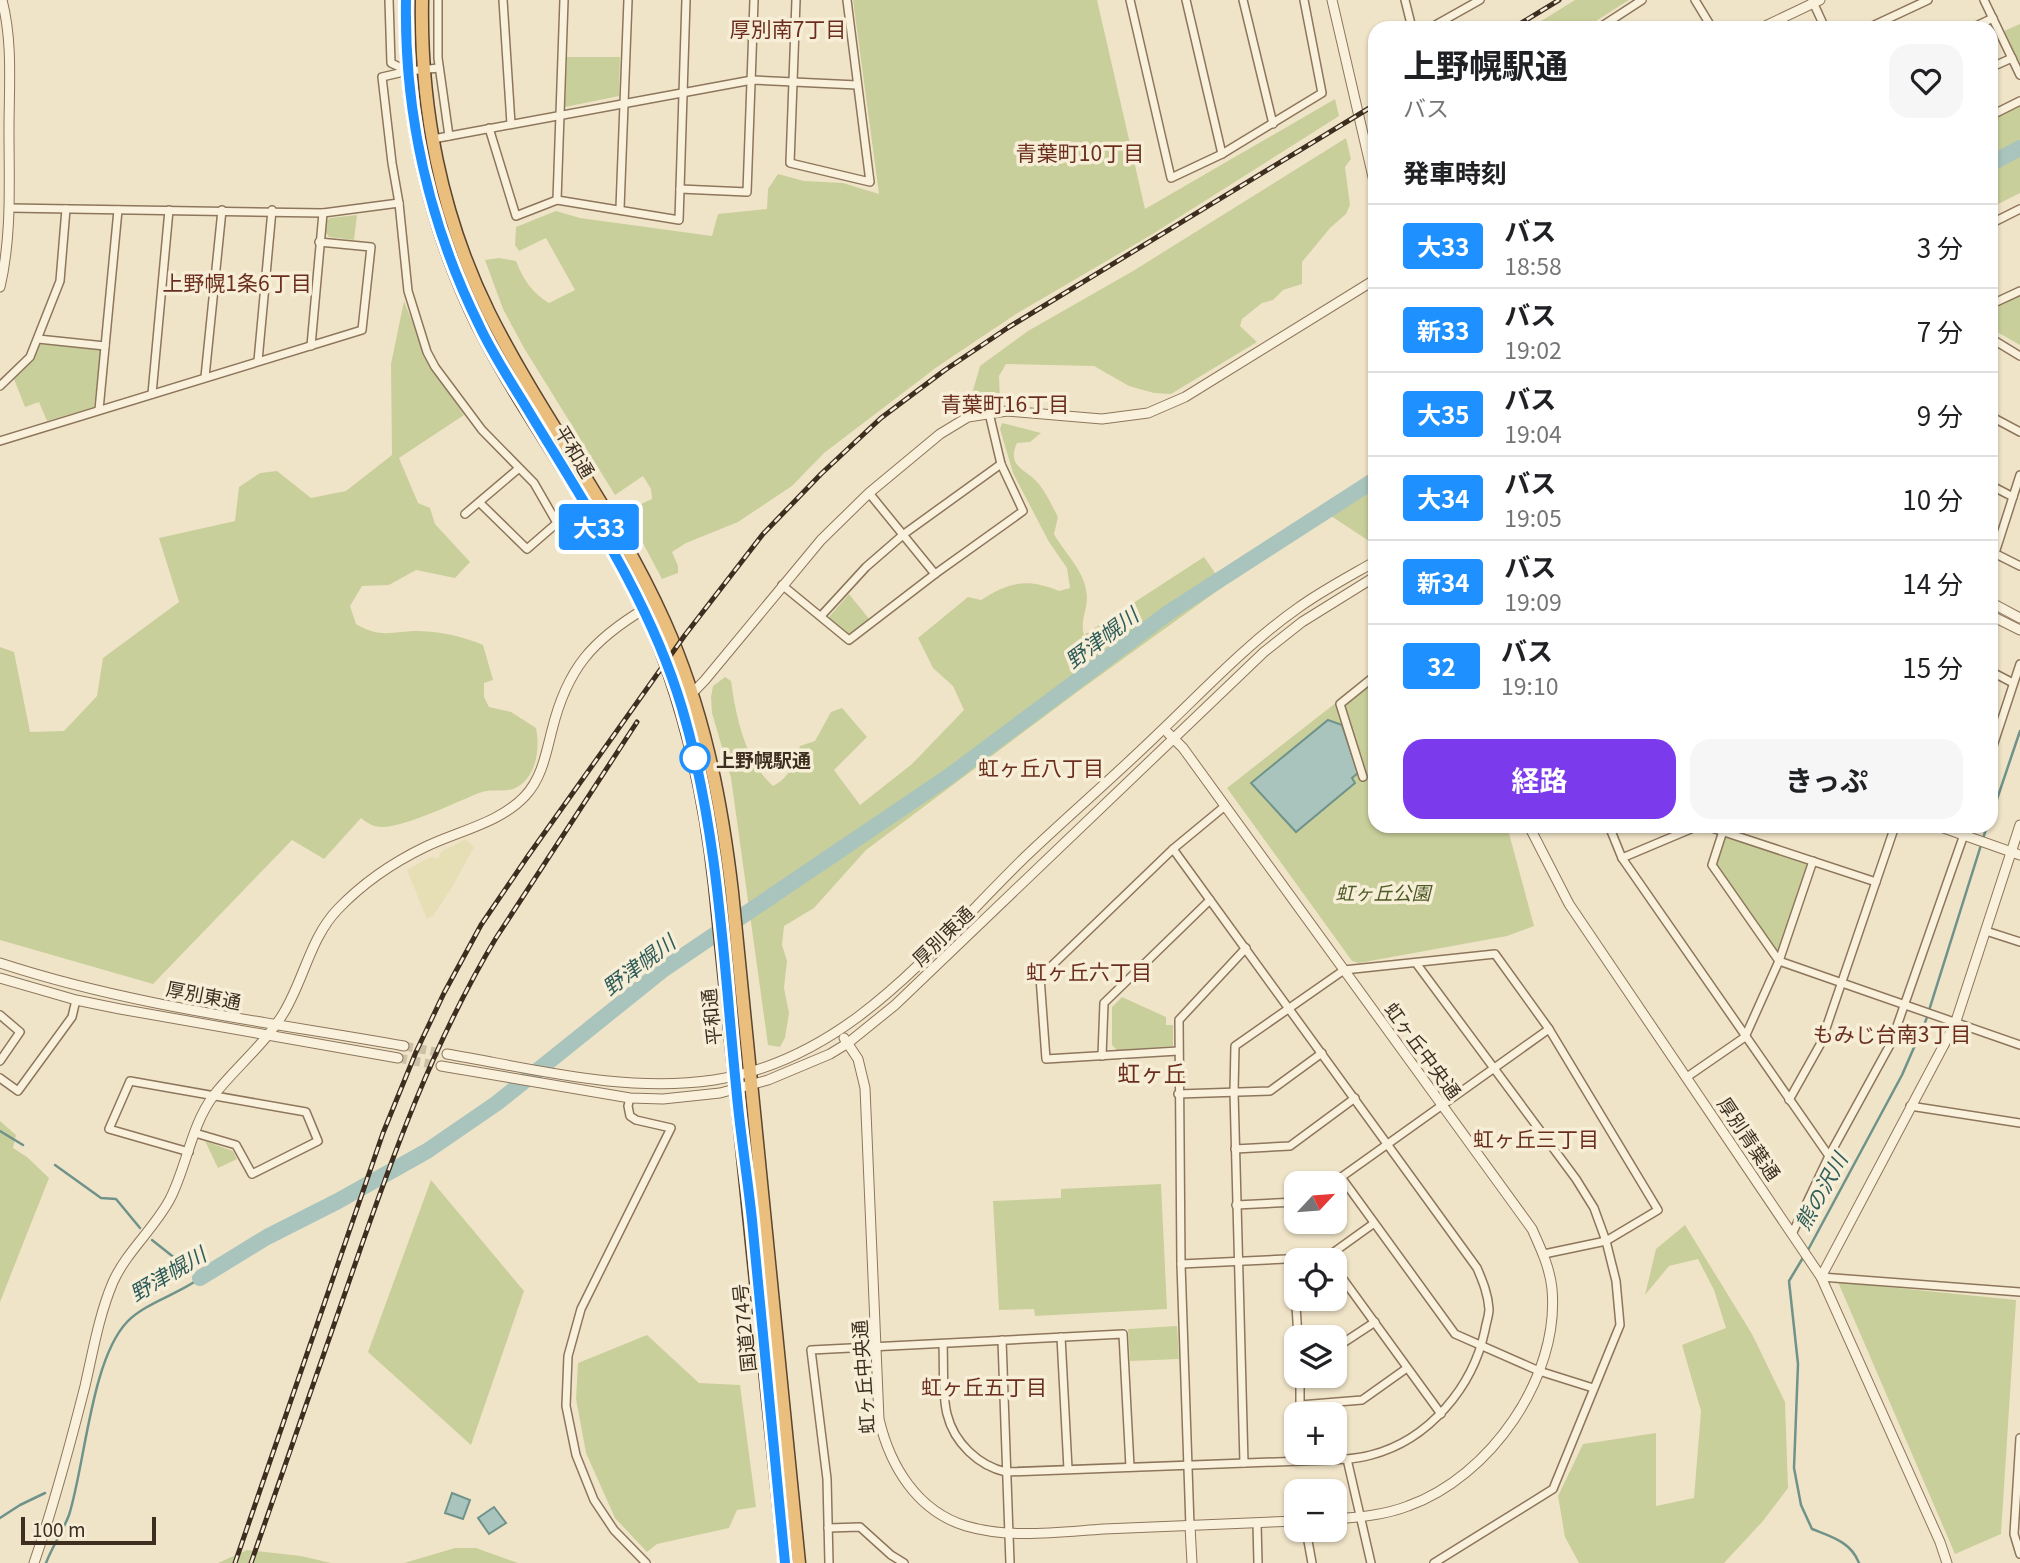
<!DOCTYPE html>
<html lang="ja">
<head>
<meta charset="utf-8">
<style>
  :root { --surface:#fff; --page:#f6f6f6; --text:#202124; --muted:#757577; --line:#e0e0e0; --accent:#7c3aed }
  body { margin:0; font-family:Georgia,"Noto Sans JP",serif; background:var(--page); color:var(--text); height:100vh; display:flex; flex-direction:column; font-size:26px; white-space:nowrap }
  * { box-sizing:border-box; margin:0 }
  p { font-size:23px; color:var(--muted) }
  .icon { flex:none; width:38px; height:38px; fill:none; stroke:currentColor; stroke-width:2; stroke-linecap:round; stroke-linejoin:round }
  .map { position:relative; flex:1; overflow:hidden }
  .sheet { position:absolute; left:1368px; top:21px; width:630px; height:812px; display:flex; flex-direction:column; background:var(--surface); border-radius:21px; box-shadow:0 2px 5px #0004 }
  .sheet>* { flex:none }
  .badge { padding:0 14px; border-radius:5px; font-size:24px; line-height:46px }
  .needle { width:46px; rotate:64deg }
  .controls { position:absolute; left:1284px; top:1171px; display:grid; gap:14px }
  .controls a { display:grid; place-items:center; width:63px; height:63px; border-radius:14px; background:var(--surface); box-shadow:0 2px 5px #0004; font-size:35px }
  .scale { position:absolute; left:21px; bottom:18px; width:135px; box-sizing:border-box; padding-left:7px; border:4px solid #3d2e20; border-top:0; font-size:19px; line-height:24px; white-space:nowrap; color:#3d2e20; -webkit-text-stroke:5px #f7eed8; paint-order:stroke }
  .map>.badge { position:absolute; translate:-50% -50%; box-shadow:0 0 0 4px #fff }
  h2 { padding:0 35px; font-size:26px; line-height:63px }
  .round { display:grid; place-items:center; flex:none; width:74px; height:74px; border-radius:21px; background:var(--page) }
  .summary { display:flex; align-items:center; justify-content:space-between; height:119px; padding:0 35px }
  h1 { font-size:33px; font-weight:700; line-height:52px }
  .cta { display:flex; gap:14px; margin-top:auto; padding:14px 35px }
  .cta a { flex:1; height:80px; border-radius:21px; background:var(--accent); color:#fff; font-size:28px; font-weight:700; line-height:80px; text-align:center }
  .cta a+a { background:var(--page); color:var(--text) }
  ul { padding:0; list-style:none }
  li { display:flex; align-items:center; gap:21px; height:84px; padding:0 35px; border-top:2px solid var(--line) }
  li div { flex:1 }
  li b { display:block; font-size:26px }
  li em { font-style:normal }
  li .badge { min-width:77px; font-weight:700; text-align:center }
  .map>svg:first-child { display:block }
  .farmland { fill:#e6deb5 }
  .green { fill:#c9cf9b }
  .water { fill:#a9c4bc; stroke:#6f938a; stroke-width:2 }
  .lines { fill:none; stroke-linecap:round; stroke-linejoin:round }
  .stream { stroke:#6f938a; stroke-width:2.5 }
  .river { stroke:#a9c4bc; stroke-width:16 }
  .tertiary-tunnel { stroke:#ccc0a6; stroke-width:9; stroke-dasharray:9 4.5; stroke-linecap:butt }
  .minor-casing { stroke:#8d765c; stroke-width:10 }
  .tertiary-casing { stroke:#8d765c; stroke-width:11 }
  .trunk-casing { stroke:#5b4430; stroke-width:15 }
  .minor { stroke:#faf1dc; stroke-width:7 }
  .tertiary { stroke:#faf1dc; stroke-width:9 }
  .trunk { stroke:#eabe7c; stroke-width:12 }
  .rail-casing { stroke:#3d2e20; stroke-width:5 }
  .rail { stroke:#f7eed8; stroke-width:2.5; stroke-dasharray:8; stroke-linecap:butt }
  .line-casing { stroke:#fff; stroke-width:16 }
  .line { stroke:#1e90ff; stroke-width:10 }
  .stop-dot { fill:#fff; stroke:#1e90ff; stroke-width:3.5 }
  .labels { text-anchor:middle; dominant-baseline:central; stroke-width:7; stroke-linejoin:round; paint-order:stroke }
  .street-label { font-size:19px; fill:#3d2e20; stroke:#f7eed8 }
  .stop-label { font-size:19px; font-weight:bold; fill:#3d2e20; stroke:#f7eed8; text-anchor:start }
  .park-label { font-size:19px; font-style:italic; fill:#4d5a26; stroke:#f7eed8 }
  .neighbourhood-label { font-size:21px; fill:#6b2e1e; stroke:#f7eed8 }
  .water-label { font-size:21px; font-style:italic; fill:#2f5d5a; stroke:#f7eed8 }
  .quarter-label { font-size:23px; fill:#6b2e1e; stroke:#f7eed8 }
</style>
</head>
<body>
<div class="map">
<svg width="2020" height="1563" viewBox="0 0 2020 1563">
  <rect width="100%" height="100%" fill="#f0e4c8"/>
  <polygon class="farmland" points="466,839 474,847 452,887 433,916 427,919 407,870 430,857 438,858 442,851"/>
  <g class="green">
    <path d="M 853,0 L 1097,0 L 1145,209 L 1335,99 L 1339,116 L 1151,235 L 1016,314 L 937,367 L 824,453 L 792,486 L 738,522 L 686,543 L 672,552 L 678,566 L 678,573 L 662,579 L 626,511 L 652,499 L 651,489 L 643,476 L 615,495 L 524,348 L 503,309 L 485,260 L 499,258 L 516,261 C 523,279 532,293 549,303 L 575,290 L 546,238 L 519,251 L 515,245 L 516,227 L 556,211 L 580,218 L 712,236 L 718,214 L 767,209 L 768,189 L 778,174 L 804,181 L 843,183 L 879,194 Z"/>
    <polygon points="1575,0 1629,0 1585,28 1530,28"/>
    <polygon points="2020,24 2020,64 2004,31"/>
    <polygon points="567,57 620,57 619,96 565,107"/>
    <polygon points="2020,106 2020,193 1992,207 1992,119"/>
    <polygon points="1346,138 1351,159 1345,167 1350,205 1346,214 1330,228 1302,262 1302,284 1283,290 1273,300 1262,303 1242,319 1240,326 1257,342 1171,394 1154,393 1129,386 1094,366 1006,364 999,376 1000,403 970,401 980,366 1028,331 1133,271"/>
    <polygon points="357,215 354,240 329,237 326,233 326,221 330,218"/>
    <polygon points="2020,296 2020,345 1992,329 1992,310"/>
    <path d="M 404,301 L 429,364 L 464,415 L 399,458 L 418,503 L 430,508 L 435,524 L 470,562 L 455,578 L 416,570 L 389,585 L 362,586 L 350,606 L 356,624 C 381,639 392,631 419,631 C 442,632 462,636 483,645 L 493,680 L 484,683 L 484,697 L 489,707 L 511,712 L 536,728 C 540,747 537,774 519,786 C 508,794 494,788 482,792 C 459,800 396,833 375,826 C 370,825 365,821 361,818 L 324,859 L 292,840 L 153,984 L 0,940 L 0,647 L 14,652 L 30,732 L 64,731 L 97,696 L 103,658 L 179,602 L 159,538 L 235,521 L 239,487 L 260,473 L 277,471 L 311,498 L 346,491 L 392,455 L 391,364 Z"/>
    <polygon points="39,344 101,350 94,407 47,421 39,402 25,407 14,379 32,360"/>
    <path d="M 1002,423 L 1041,433 L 1030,442 L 1017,443 C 1006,467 1026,469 1038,483 C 1046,492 1052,506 1058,517 L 1054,534 C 1066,555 1086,572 1087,597 C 1087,611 1080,621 1084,635 L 1204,557 L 1224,586 L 1080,690 L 866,850 L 814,908 L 784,926 L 782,945 L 787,961 L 784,988 L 789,1013 L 785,1038 L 780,1047 L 768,1045 L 731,778 L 712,713 L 711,697 L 713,686 L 725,677 L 731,681 C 736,717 745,761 773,786 C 789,778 795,763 800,746 L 815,741 L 831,712 L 842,708 L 867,737 L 834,770 L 860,805 L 912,764 L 964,710 L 953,686 L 933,668 L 918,638 L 968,597 L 981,600 C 1009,582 1027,578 1059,591 L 1070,588 L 1067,568 L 1049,542 L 1013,473 L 1000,429 Z"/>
    <polygon points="1375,485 1376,545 1375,545 1328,514"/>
    <polygon points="849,594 870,620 848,635 828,618"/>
    <polygon points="1375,680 1376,826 1507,826 1534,926 1507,936 1359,963 1352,961 1227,788 1351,691 1355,695"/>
    <polygon points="1723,831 1813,861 1779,961 1712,866"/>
    <polygon points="1122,997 1166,1017 1166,1025 1173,1025 1173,1046 1117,1050 1112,1045 1112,1007"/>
    <polygon points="0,1121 16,1135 13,1148 27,1157 49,1178 0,1302"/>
    <polygon points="205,1141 233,1151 237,1159 218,1168"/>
    <polygon points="431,1180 524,1291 471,1445 368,1352"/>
    <polygon points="1161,1184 1167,1309 1035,1316 1034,1309 999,1310 993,1201 1061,1198 1061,1189"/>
    <polygon points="1685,1225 1752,1334 1785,1402 1788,1488 1763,1521 1724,1563 1579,1563 1565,1537 1558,1496 1583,1444 1656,1433 1656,1506 1694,1498 1701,1411 1682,1345 1726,1328 1714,1290 1698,1259 1669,1266 1645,1295 1656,1249"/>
    <polygon points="1838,1282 2016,1300 2001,1534 1955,1554"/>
    <polygon points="1177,1326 1179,1359 1130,1361 1128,1329"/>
    <polygon points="647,1335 699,1383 740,1385 756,1507 737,1510 729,1528 657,1544 647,1552 615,1518 586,1453 576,1399 578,1363"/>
    <polygon points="455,1548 476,1548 518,1563 404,1563"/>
    <polygon points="247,1550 301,1556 331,1563 218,1563"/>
  </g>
  <g class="water">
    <polygon points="1328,720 1342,725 1358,773 1352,778 1355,783 1296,832 1251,783"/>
    <polygon points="452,1493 470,1500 463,1519 445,1513"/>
    <polygon points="494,1507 506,1523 489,1534 478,1518"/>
  </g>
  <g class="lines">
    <g class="stream">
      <polyline points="1992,814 2020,731"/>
      <polyline points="0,1131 23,1145"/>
      <polyline points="55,1165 101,1198 116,1199 140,1228"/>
      <polyline points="1808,1250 1902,1075 1926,1020 1987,826"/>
      <path d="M 1804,1256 L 1789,1281 L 1798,1364 L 1794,1468 L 1801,1505 L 1812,1529 C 1832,1537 1851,1542 1859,1563"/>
      <polyline points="0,1518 20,1505 45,1493"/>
      <path d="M 46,1563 C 52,1547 63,1531 69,1515 C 85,1465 91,1360 127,1322 C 145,1303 179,1294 200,1278 L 152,1240"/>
    </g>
    <g class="river">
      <polyline points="1992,163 2020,148"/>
      <polyline points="200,1278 267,1237 338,1201 427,1151 497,1103 664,969 948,777 1168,613 1376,479"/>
    </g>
    <g class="tertiary-tunnel">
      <polyline points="404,1046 447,1054"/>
      <polyline points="398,1058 441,1066"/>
    </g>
    <defs>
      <g id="minor">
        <polyline points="389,0 391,63 408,71"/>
        <polyline points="438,0 438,58 449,136"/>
        <polyline points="503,0 511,124"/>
        <polyline points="796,0 790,163 870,182 847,0"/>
        <polyline points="1130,0 1171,178 1222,154 1322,93 1304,0"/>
        <polyline points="1186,0 1222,154"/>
        <polyline points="1243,0 1273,124"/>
        <polyline points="1405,0 1412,28"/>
        <polyline points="1695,0 1712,28"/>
        <polyline points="1812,0 1825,28"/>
        <polyline points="1984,0 2020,75"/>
        <polyline points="1430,28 1480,0"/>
        <polyline points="1599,28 1642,0"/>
        <polyline points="1868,28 1928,0"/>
        <polyline points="1972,28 1993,18"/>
        <polyline points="1992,67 2012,58"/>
        <polyline points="1992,115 2020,101"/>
        <polyline points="489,128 516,216 557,200 679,220 686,0"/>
        <polyline points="433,139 752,80 857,85"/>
        <polyline points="680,189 747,192 754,0"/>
        <polyline points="557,200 564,0"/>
        <polyline points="399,203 408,291 427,352 435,367 482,430 534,483 557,523 527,549 480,503"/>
        <polyline points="9,208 323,213 399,203 392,163 382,77 408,71 439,68"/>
        <polyline points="620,208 628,0"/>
        <polyline points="1992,223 2020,209"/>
        <polyline points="1992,304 2020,291"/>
        <polyline points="38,339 105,346"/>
        <polyline points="1992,339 2020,356"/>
        <polyline points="311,346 323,213"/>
        <polyline points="258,361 272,210"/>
        <polyline points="205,377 222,210"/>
        <polyline points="0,386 30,357 60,281 66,209"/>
        <polyline points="152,394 169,210"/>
        <polyline points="99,410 118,210"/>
        <polyline points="1992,417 2020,432"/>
        <polyline points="0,441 362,330 371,247 319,242"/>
        <polyline points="1992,486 2013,497"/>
        <polyline points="869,493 935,574"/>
        <polyline points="465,514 518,469"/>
        <polyline points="1992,552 2020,566"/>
        <polyline points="1995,553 2020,475"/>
        <polyline points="782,585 849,640 935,574 1023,511 1001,464 989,413"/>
        <polyline points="821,616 866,567 904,534 1001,464"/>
        <polyline points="1992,672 2013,683"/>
        <polyline points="1992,749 2020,664"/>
        <polyline points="1363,777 1340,704 1376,675"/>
        <polyline points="1609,826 1622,858 1829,1156"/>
        <polyline points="1706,826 1876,882"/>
        <polyline points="1723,831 1712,865 1779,961 2020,1045"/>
        <polyline points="1622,858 1698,826"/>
        <polyline points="1986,931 2020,942"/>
        <polyline points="1416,963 1576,1179 1594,1208 1606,1241 1616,1281 1620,1325 1553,1489 1434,1563"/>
        <polyline points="0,1015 20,1032 0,1061"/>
        <polyline points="1178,1051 1046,1059 1040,977 1173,849 1225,806"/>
        <polyline points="1102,1056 1104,1003 1210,900"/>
        <polyline points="1687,1077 1745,1037 1779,961 1813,861"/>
        <polyline points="0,1078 18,1091 72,1017 76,1000"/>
        <polyline points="1178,1094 1270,1091 1322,1053"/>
        <polyline points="630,1098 628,1106 630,1116 636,1120 671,1128 581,1309 568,1356 566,1406 576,1455 594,1500 614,1530 646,1563"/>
        <polyline points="1789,1100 1821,1043 1895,826"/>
        <polyline points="1910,1106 2020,1123"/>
        <polyline points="1235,1149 1290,1146 1355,1098"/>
        <polyline points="189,1152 109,1129 130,1081 306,1112 318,1141 252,1174 236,1145 195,1133"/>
        <polyline points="1341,1177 1455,1334 1539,1371 1593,1388"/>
        <polyline points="1333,1183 1549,1029"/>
        <polyline points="1236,1205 1297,1202"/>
        <polyline points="1793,1232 1829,1156 1891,1043 1967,826"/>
        <polyline points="1293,1259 1298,1337"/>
        <polyline points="1181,1264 1327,1257 1373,1224"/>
        <polyline points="1335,1268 1441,1414"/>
        <polyline points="1821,1277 2020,1292"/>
        <polyline points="1061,1337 1068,1469"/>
        <polyline points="1002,1340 1010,1563"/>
        <path d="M 943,1344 C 944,1365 942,1394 947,1414 C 954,1443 979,1466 1006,1472 L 1302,1461 C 1325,1460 1349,1461 1371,1455 C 1429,1440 1473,1387 1485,1330 C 1486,1323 1489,1316 1489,1309 C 1488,1294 1483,1282 1477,1268 L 1173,849"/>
        <polyline points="1335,1346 1340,1345 1375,1322"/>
        <polyline points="1300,1376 1300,1414"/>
        <polyline points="1300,1405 1362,1400 1407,1368"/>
        <polyline points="2020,1438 2014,1534 2020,1554"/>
        <polyline points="1347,1459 1371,1563"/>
        <polyline points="1244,1463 1234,1092 1235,1046 1344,970 1495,954 1549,1029 1658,1210 1606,1241 1544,1254"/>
        <polyline points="1257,1523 1258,1563"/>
        <polyline points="1190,1526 1181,1264 1179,1020 1246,948"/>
        <polyline points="828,1528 860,1527 891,1555 904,1563"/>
        <polyline points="1306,1530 1312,1563"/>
        <polyline points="829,1563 827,1479 811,1350 1123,1334 1130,1467"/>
      </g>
      <g id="tertiary">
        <polyline points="1332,0 1376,190"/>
        <polyline points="1761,28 1820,0"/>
        <path d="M 0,287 C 12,236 9,182 9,130 C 9,87 13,42 2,0"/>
        <polyline points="1992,603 2020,618"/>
        <polyline points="1992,616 2020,630"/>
        <polyline points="681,705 705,680 821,540 869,493 940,434 968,417 1007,411 1102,419 1148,413 1185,397 1376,279"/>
        <path d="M 1168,733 L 1183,748 L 1532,1229 C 1541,1249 1550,1268 1552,1289 C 1560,1377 1490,1477 1408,1506 C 1385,1515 1360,1517 1335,1519"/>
        <polyline points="1529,826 1569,904 1821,1277 1940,1542 1947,1563"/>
        <polyline points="1938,826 2020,855"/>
        <path d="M 0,963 C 131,1006 269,1022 404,1046"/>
        <polyline points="0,978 76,1000 120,1009 398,1058"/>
        <path d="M 844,1038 L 858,1059 L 865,1088 L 879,1419 C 890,1466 917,1511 966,1526 C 1010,1539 1059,1532 1104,1529 C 1168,1526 1233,1524 1297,1521"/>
        <path d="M 447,1054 C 535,1069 624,1093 714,1080 C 850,1059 932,948 1024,858 C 1069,815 1116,775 1160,732 C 1205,689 1248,643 1298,608 C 1323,590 1350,576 1376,561"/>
        <polyline points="441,1066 630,1098 663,1099 720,1093 768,1080 830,1054 848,1043 895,1005 1264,652 1302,622 1376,576"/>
        <polyline points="1821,1277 1955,1024 2020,825"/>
        <polyline points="1190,1526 1192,1563"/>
        <path d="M 34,1563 C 54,1505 70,1445 85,1386 C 93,1351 99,1315 113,1282 C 127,1251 154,1229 170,1199 C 187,1166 191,1125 214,1095 C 236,1067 264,1045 283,1014 C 304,980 310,938 338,909 C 362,884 394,862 425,847 C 458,831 500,823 525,796 C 542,778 546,753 552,730 C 567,669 592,640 646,608"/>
      </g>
      <g id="trunk">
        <path d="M 406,0 C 404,113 429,226 479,327 C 526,419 591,502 637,595 C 682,687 704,784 715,884 L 785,1563"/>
        <path d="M 422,0 C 420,108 441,216 489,313 C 542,419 616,513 664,621 C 703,708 721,798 732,892 L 799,1563"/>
      </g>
    </defs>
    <use href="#minor" class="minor-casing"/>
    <use href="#tertiary" class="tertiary-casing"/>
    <use href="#trunk" class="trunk-casing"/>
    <use href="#minor" class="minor"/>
    <use href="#tertiary" class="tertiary"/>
    <use href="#trunk" class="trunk"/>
    <defs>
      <g id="rail">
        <polyline points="1513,28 1559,0"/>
        <polyline points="235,1563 383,1133 416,1052 444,993 481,925 528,856 685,635 763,534 821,474 881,418 945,370 1009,327 1376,104"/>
        <path d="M 251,1563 C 285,1467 318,1370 352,1273 C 392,1157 433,1043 496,938 L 637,722"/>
      </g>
    </defs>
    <use href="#rail" class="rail-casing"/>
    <use href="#rail" class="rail"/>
  </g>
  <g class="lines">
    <defs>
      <path id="line" d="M 406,0 C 404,113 429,224 479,325 C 493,355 511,382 528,410 C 586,506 650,600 682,708 C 720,837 724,973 738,1106 C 742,1144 748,1182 752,1220 C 764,1334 773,1449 785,1563"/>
    </defs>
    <use href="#line" class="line-casing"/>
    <use href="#line" class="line"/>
  </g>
  <circle class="stop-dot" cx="695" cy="758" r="14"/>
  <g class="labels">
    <g class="street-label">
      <text transform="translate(576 451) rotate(59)">平和通</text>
      <text transform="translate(942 935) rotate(-44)">厚別東通</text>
      <text transform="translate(204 994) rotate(11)">厚別東通</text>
      <text transform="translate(710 1017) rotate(-96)">平和通</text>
      <text transform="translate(1424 1050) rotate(54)">虹ヶ丘中央通</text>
      <text transform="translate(1750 1138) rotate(56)">厚別青葉通</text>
      <text transform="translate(743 1328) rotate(-96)">国道274号</text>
      <text transform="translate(862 1377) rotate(-94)">虹ヶ丘中央通</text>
    </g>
    <g class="stop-label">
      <text x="716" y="758">上野幌駅通</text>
    </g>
    <g class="park-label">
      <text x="1383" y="891">虹ヶ丘公園</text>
    </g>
    <g class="neighbourhood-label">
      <text x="788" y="28">厚別南7丁目</text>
      <text x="1080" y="152">青葉町10丁目</text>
      <text x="237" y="282">上野幌1条6丁目</text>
      <text x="1005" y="403">青葉町16丁目</text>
      <text x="1041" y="767">虹ヶ丘八丁目</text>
      <text x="1089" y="971">虹ヶ丘六丁目</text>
      <text x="1892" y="1033">もみじ台南3丁目</text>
      <text x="1536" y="1138">虹ヶ丘三丁目</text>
      <text x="984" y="1386">虹ヶ丘五丁目</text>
    </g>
    <g class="water-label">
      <text transform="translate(1101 637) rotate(-37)">野津幌川</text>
      <text transform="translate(638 964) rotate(-37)">野津幌川</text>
      <text transform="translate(1820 1191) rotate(-61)">熊の沢川</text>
      <text transform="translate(167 1273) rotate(-31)">野津幌川</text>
    </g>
    <g class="quarter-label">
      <text x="1152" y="1072">虹ヶ丘</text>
    </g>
  </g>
</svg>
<div class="controls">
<a><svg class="needle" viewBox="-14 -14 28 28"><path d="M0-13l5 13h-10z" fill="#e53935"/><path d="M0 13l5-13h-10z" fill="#757577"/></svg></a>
<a><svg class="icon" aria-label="locate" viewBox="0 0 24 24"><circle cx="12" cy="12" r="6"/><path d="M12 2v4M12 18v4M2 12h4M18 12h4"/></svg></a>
<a><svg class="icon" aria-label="layers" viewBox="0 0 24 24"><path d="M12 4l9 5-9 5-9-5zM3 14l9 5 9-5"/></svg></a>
<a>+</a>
<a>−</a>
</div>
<div class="scale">100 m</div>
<b class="badge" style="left:599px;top:527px;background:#1e90ff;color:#fff">大33</b>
<section class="sheet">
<div class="summary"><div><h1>上野幌駅通</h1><p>バス</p></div><a class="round"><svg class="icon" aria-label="heart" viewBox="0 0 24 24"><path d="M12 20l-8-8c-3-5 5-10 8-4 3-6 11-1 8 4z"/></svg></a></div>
<h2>発車時刻</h2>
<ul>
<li><span class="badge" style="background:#1e90ff;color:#fff">大33</span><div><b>バス</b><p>18:58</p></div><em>3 分</em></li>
<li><span class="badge" style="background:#1e90ff;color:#fff">新33</span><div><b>バス</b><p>19:02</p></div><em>7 分</em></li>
<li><span class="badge" style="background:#1e90ff;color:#fff">大35</span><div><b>バス</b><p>19:04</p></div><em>9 分</em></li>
<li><span class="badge" style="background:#1e90ff;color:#fff">大34</span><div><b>バス</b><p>19:05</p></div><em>10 分</em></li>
<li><span class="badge" style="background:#1e90ff;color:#fff">新34</span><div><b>バス</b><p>19:09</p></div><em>14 分</em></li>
<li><span class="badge" style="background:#1e90ff;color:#fff">32</span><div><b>バス</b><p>19:10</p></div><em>15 分</em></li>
</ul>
<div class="cta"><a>経路</a><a>きっぷ</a></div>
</section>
</div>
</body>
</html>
